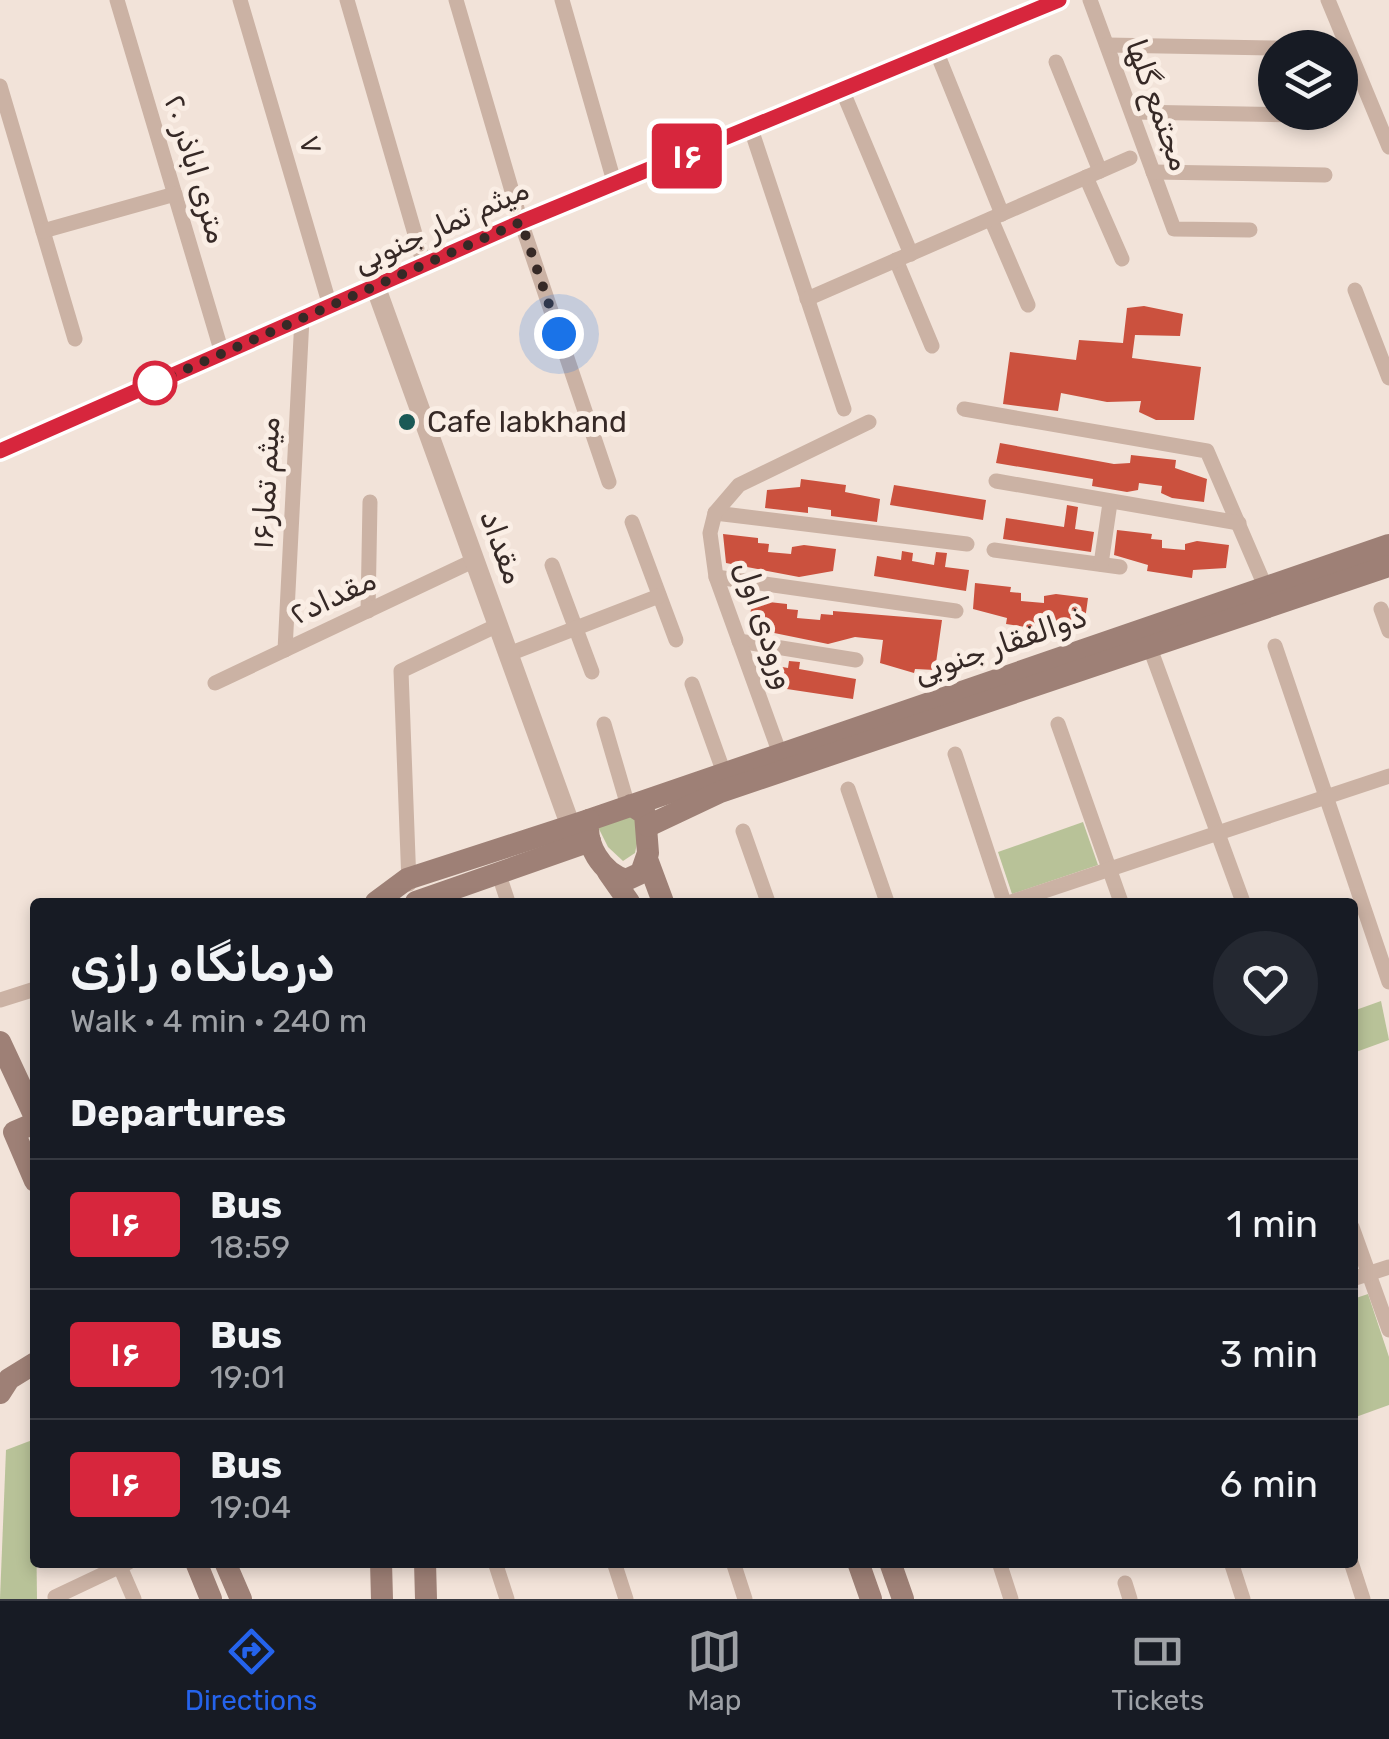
<!DOCTYPE html>
<html lang="en">
<head>
<meta charset="utf-8">
<style>
  :root { --surface:#171b24; --page:#242831; --text:#f1f3f6; --muted:#9ea1a6; --line:#363941; --accent:#2563eb }
  body { margin:0; font-family:Rubik,"Noto Sans Arabic",sans-serif; background:var(--page); color:var(--text); height:100vh; display:flex; flex-direction:column; font-size:38px; white-space:nowrap }
  * { box-sizing:border-box; margin:0 }
  p { font-size:32px; color:var(--muted) }
  .icon { flex:none; width:55px; height:55px; fill:none; stroke:currentColor; stroke-width:2; stroke-linecap:round; stroke-linejoin:round }
  .map { position:relative; flex:1; overflow:hidden }
  .panel { position:absolute; left:30px; top:898px; width:1328px; height:670px; display:flex; flex-direction:column; background:var(--surface); border-radius:10px; box-shadow:0 5px 15px #0003 }
  .panel>* { flex:none }
  .badge { padding:0 20px; border-radius:8px; font-size:35px; line-height:65px }
  .buttons { position:absolute; left:1258px; top:30px; display:grid; gap:20px }
  .buttons a { display:grid; place-items:center; width:100px; height:100px; border-radius:50%; background:var(--surface); box-shadow:0 5px 15px #0003; font-size:50px }
  .you { position:absolute; width:50px; height:50px; margin:-25px; border:8px solid #fff; border-radius:50%; background:#1a73e8; box-shadow:0 0 0 15px #1a73e833 }
  .map>.badge { position:absolute; translate:-50% -50%; box-shadow:0 0 0 5px #fff }
  h2 { padding:0 40px; font-size:38px; line-height:90px }
  .round { display:grid; place-items:center; flex:none; width:105px; height:105px; border-radius:52px; background:var(--page) }
  .overview { display:flex; align-items:center; justify-content:space-between; height:170px; padding:0 40px }
  h1 { font-size:48px; font-weight:600; line-height:75px }
  ul { padding:0; list-style:none }
  li { display:flex; align-items:center; gap:30px; height:130px; padding:0 40px; border-top:2px solid var(--line) }
  li div { flex:1 }
  li b { display:block; font-size:38px }
  li em { font-style:normal }
  li .badge { min-width:110px; font-weight:700; text-align:center }
  .tab-bar { display:flex; justify-content:space-around; align-items:center; height:140px; border-top:2px solid var(--line); background:var(--surface); font-size:28px; color:var(--muted) }
  .tab-bar a { display:grid; justify-items:center; gap:5px }
  .tab-bar .active { color:var(--accent) }
  .map>svg:first-child { display:block }
  .green { fill:#b8c298 }
  .building { fill:#cb513e }
  .lines { fill:none; stroke-linecap:round; stroke-linejoin:round }
  .minor { stroke:#cbb2a4; stroke-width:15 }
  .tertiary { stroke:#cbb2a4; stroke-width:20 }
  .secondary { stroke:#9e8076; stroke-width:22 }
  .line-casing { stroke:#fff; stroke-width:22 }
  .line { stroke:#d7263d; stroke-width:15 }
  .walk { stroke:#362926; stroke-width:10; stroke-dasharray:0 18 }
  .stop-dot { fill:#fff; stroke:#d7263d; stroke-width:5 }
  .poi-dot { fill:#1a5956; stroke:#faeee5; stroke-width:4 }
  .labels { text-anchor:middle; dominant-baseline:central; stroke-width:10; stroke-linejoin:round; paint-order:stroke }
  .street-label { font-size:30px; fill:#362926; stroke:#faeee5 }
  .poi-label { font-size:30px; fill:#362926; stroke:#faeee5; text-anchor:start }
</style>
</head>
<body>
<div class="map">
<svg width="1389" height="1599" viewBox="0 0 1389 1599">
  <rect width="100%" height="100%" fill="#f2e3d9"/>
  <g class="green">
    <polygon points="629,809 641,824 635,853 623,861 608,847 596,823"/>
    <polygon points="1083,822 1098,865 1012,894 998,852"/>
    <polygon points="1381,1001 1389,1040 1356,1052 1353,1011"/>
    <polygon points="1368,1294 1389,1357 1389,1405 1353,1418 1353,1299"/>
    <polygon points="35,1439 37,1599 0,1599 6,1450"/>
  </g>
  <g class="building">
    <polygon points="1144,306 1183,314 1180,336 1135,335 1132,358 1201,367 1194,420 1156,420 1139,412 1141,401 1107,402 1061,393 1058,411 1003,404 1010,352 1076,360 1079,340 1123,343 1127,308"/>
    <polygon points="1000,443 1114,464 1130,463 1131,455 1176,460 1175,468 1207,479 1204,502 1172,498 1161,493 1162,486 1139,483 1138,490 1127,492 1092,486 1093,479 996,463"/>
    <polygon points="801,479 846,485 845,492 880,499 877,522 831,516 831,510 808,507 808,513 765,508 767,490 800,487"/>
    <polygon points="894,485 986,500 983,520 890,505"/>
    <polygon points="1067,505 1078,507 1075,529 1094,532 1091,552 1003,539 1006,518 1064,527"/>
    <polygon points="1117,530 1152,534 1151,539 1162,540 1162,548 1185,550 1185,544 1197,541 1229,545 1226,568 1193,570 1192,578 1147,571 1148,565 1114,555"/>
    <polygon points="723,534 758,538 758,543 769,544 768,552 791,554 792,547 804,545 836,549 833,571 799,577 726,563"/>
    <polygon points="902,551 913,553 912,561 934,565 936,552 947,553 945,567 969,570 966,591 874,576 877,556 901,560"/>
    <polygon points="975,583 1011,587 1010,592 1021,593 1021,601 1044,603 1044,596 1056,594 1088,598 1085,620 1052,623 1051,631 1006,624 1007,618 973,609"/>
    <polygon points="752,600 787,604 787,609 798,610 797,618 820,620 821,614 833,615 833,611 942,620 935,670 915,669 914,673 880,663 883,640 855,637 828,644 755,629 749,626"/>
    <polygon points="789,661 800,662 799,669 856,679 853,699 767,686 764,664 788,668"/>
  </g>
  <g class="lines">
    <g class="minor">
      <polyline points="117,0 222,353"/>
      <polyline points="240,0 330,306"/>
      <polyline points="347,0 424,265"/>
      <polyline points="456,0 521,222 609,482"/>
      <polyline points="562,0 615,185"/>
      <polyline points="1090,0 1174,229 1250,230"/>
      <polyline points="1328,0 1389,147"/>
      <polyline points="1107,45 1275,48"/>
      <polyline points="937,53 1002,214"/>
      <polyline points="1056,62 1100,171"/>
      <polyline points="0,86 75,339"/>
      <polyline points="843,92 911,254"/>
      <polyline points="1132,112 1305,115"/>
      <polyline points="751,129 844,409"/>
      <polyline points="1153,172 1325,175"/>
      <polyline points="1086,177 1122,259"/>
      <polyline points="991,219 1028,305"/>
      <polyline points="43,231 175,194"/>
      <polyline points="896,260 932,346"/>
      <polyline points="1355,290 1389,378"/>
      <polyline points="807,299 1130,158"/>
      <polyline points="964,409 1207,451 1265,586"/>
      <polyline points="996,481 1239,523"/>
      <polyline points="715,513 967,544"/>
      <polyline points="632,522 676,640"/>
      <polyline points="994,550 1120,567"/>
      <polyline points="1101,564 1110,503"/>
      <polyline points="552,565 592,672"/>
      <polyline points="716,577 956,611"/>
      <polyline points="1381,609 1389,631"/>
      <polyline points="368,611 370,502"/>
      <polyline points="739,641 856,660"/>
      <polyline points="1275,646 1389,982"/>
      <polyline points="1150,648 1243,902"/>
      <polyline points="285,650 302,318"/>
      <polyline points="509,654 659,596"/>
      <polyline points="215,683 475,560"/>
      <polyline points="692,684 724,773"/>
      <polyline points="604,724 628,806"/>
      <polyline points="1058,724 1121,902"/>
      <polyline points="780,754 716,577 710,533 715,513 739,485 869,422"/>
      <polyline points="955,754 1004,902"/>
      <polyline points="848,789 887,902"/>
      <polyline points="743,831 768,902"/>
      <polyline points="498,872 508,902"/>
      <polyline points="409,884 401,671 498,625"/>
      <polyline points="1011,902 1389,776"/>
      <polyline points="0,1000 35,989"/>
      <polyline points="1352,1227 1389,1330"/>
      <polyline points="1352,1279 1389,1267"/>
      <polyline points="118,1562 134,1599"/>
      <polyline points="495,1562 507,1599"/>
      <polyline points="614,1562 626,1599"/>
      <polyline points="733,1562 745,1599"/>
      <polyline points="999,1562 1011,1599"/>
      <polyline points="1231,1562 1243,1599"/>
      <polyline points="1351,1562 1363,1599"/>
      <polyline points="1125,1583 1130,1599"/>
      <polyline points="55,1597 129,1562"/>
    </g>
    <g class="tertiary">
      <polyline points="376,288 576,841"/>
      <polyline points="0,451 521,222 1059,0"/>
    </g>
    <g class="secondary">
      <path d="M 631,805 L 645,814 L 648,853 L 641,873 L 626,880 C 602,873 584,844 589,820 L 1389,545"/>
      <polyline points="648,826 720,792 1389,566"/>
      <polyline points="647,859 663,902"/>
      <polyline points="608,872 629,902"/>
      <polyline points="376,902 407,879 589,820"/>
      <polyline points="416,902 590,841"/>
      <polyline points="0,1042 35,1117"/>
      <polyline points="35,1123 14,1132 35,1181"/>
      <polyline points="0,1393 9,1379 35,1363"/>
      <polyline points="196,1562 211,1599"/>
      <polyline points="225,1562 241,1599"/>
      <polyline points="381,1562 382,1599"/>
      <polyline points="425,1562 426,1599"/>
      <polyline points="858,1562 871,1599"/>
      <polyline points="890,1562 903,1599"/>
    </g>
  </g>
  <g class="lines">
    <defs>
      <polyline id="line" points="0,451 521,222 1059,0"/>
    </defs>
    <use href="#line" class="line-casing"/>
    <use href="#line" class="line"/>
    <polyline class="walk" points="155,383 521,222 559,334"/>
  </g>
  <circle class="stop-dot" cx="155" cy="383" r="20"/>
  <circle class="poi-dot" cx="407" cy="422" r="10"/>
  <g class="labels">
    <g class="street-label">
      <text transform="translate(1158 105) rotate(70)">مجتمع گلها</text>
      <text transform="translate(311 145) rotate(74)">۷</text>
      <text transform="translate(196 169) rotate(73)">۲۰ متری اباذر</text>
      <text transform="translate(441 226) rotate(-24)">میثم تمار جنوبی</text>
      <text transform="translate(266 483) rotate(-87)">میثم تمار۱۶</text>
      <text transform="translate(502 547) rotate(70)">مقداد</text>
      <text transform="translate(333 597) rotate(-25)">مقداد۲</text>
      <text transform="translate(765 625) rotate(72)">ورودی اول</text>
      <text transform="translate(1000 645) rotate(-19)">ذوالفقار جنوبی</text>
    </g>
    <g class="poi-label">
      <text x="427" y="422">Cafe labkhand</text>
    </g>
  </g>
</svg>
<div class="buttons">
<a><svg class="icon" aria-label="layers" viewBox="0 0 24 24"><path d="M12 4l9 5-9 5-9-5zM3 14l9 5 9-5"/></svg></a>
</div>
<div class="you" style="left:559px;top:334px"></div>
<b class="badge" style="left:687px;top:156px;background:#d7263d;color:#fff">۱۶</b>
<section class="panel">
<div class="overview"><div><h1>درمانگاه رازی</h1><p>Walk · 4 min · 240 m</p></div><a class="round"><svg class="icon" aria-label="heart" viewBox="0 0 24 24"><path d="M12 20l-8-8c-3-5 5-10 8-4 3-6 11-1 8 4z"/></svg></a></div>
<h2>Departures</h2>
<ul>
<li><span class="badge" style="background:#d7263d;color:#fff">۱۶</span><div><b>Bus</b><p>18:59</p></div><em>1 min</em></li>
<li><span class="badge" style="background:#d7263d;color:#fff">۱۶</span><div><b>Bus</b><p>19:01</p></div><em>3 min</em></li>
<li><span class="badge" style="background:#d7263d;color:#fff">۱۶</span><div><b>Bus</b><p>19:04</p></div><em>6 min</em></li>
</ul>
</section>
</div>
<nav class="tab-bar">
<a class="active"><svg class="icon" aria-label="directions" viewBox="0 0 24 24"><path d="M12 3l9 9-9 9-9-9zM9 14v-3h6M13 9l2 2-2 2"/></svg>Directions</a>
<a><svg class="icon" aria-label="map" viewBox="0 0 24 24"><path d="M3 6l6-2 6 2 6-2v14l-6 2-6-2-6 2zM9 4v14M15 6v14"/></svg>Map</a>
<a><svg class="icon" aria-label="tickets" viewBox="0 0 24 24"><path d="M3 7h18v10H3zM15 7v10"/></svg>Tickets</a>
</nav>
</body>
</html>
